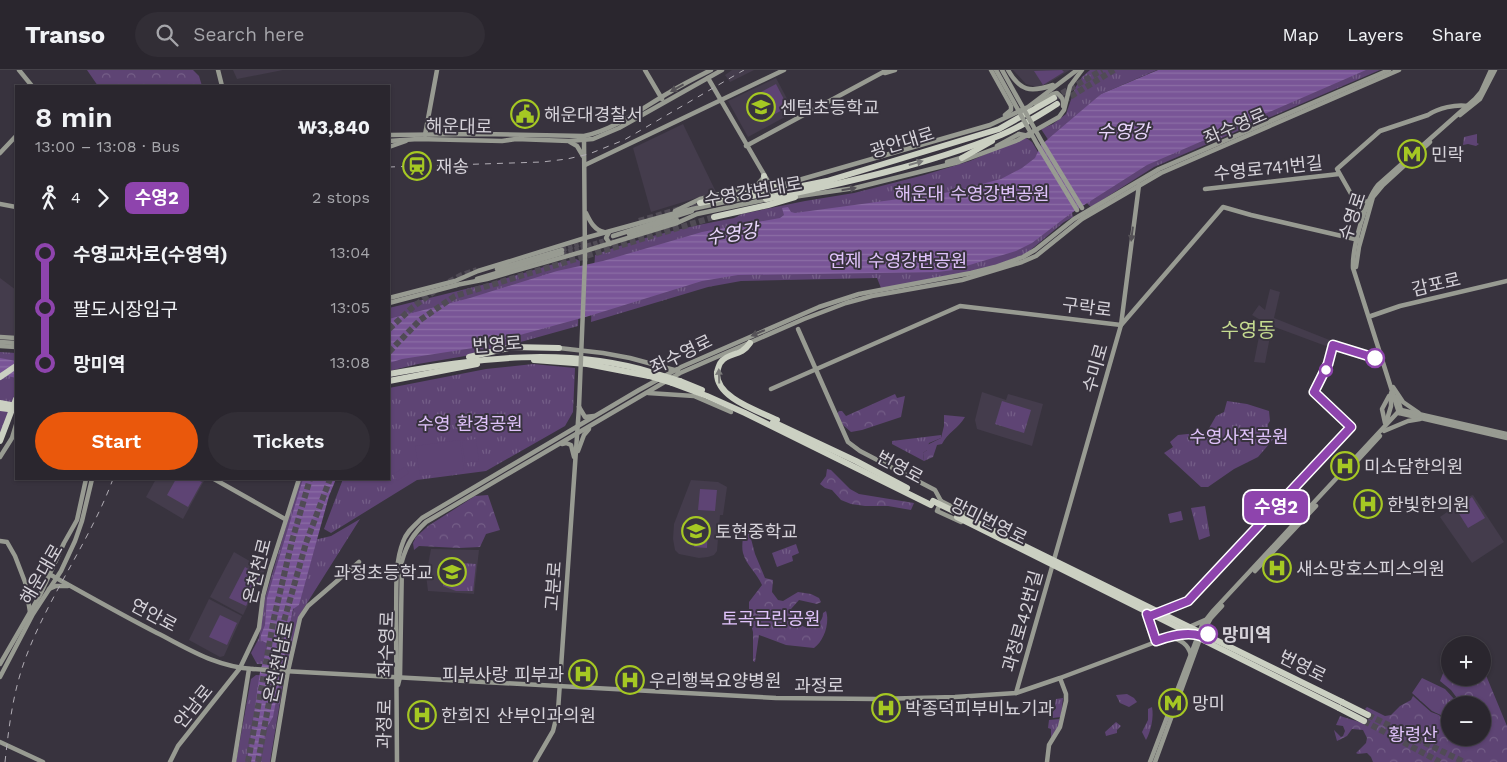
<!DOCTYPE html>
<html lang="en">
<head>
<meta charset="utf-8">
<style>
  :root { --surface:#2a262e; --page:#322e36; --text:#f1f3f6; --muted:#a5a5aa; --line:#46434a; --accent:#ea580c }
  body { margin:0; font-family:"Work Sans","Noto Sans KR",sans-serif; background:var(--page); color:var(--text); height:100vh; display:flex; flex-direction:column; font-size:19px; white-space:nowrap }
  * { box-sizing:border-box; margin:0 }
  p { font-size:16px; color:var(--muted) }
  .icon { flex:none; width:28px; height:28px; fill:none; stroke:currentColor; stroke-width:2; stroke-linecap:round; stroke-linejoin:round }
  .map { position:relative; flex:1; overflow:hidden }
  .sheet { position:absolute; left:15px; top:15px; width:375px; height:395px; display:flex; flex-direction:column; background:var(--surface); border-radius:0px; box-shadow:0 1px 4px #0004,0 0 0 1px var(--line) }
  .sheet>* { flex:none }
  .badge { padding:0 10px; border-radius:8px; font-size:18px; line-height:32px }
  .buttons { position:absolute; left:1441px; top:566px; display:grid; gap:10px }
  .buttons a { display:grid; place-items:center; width:50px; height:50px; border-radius:50%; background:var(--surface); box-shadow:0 1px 4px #0004,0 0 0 1px var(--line); font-size:25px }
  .map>.badge { position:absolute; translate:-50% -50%; box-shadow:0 0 0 2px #fff }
  .legs { display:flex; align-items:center; gap:8px; height:55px; padding:0 20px; font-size:16px }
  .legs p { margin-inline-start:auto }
  .head { display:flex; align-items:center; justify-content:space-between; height:85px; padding:0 20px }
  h1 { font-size:28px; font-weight:600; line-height:38px }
  .button { display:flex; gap:10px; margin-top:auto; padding:10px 20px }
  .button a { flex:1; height:58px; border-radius:30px; background:var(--accent); color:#fff; font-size:20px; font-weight:600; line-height:58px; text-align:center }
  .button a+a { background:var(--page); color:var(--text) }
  ul { padding:0 20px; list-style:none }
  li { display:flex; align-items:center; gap:18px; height:55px; font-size:19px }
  li i { display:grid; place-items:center; width:8px; height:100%; margin:0 6px; background:currentColor }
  li i::after { content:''; width:12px; height:12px; margin:-6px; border:4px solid; border-radius:50%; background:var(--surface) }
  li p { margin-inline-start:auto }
  li:first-child i { background:linear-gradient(#0000 50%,currentColor 0) }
  li:last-child i { background:linear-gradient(currentColor 50%,#0000 0) }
  header { display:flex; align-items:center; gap:30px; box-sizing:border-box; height:70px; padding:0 25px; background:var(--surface); border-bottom:1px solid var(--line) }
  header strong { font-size:24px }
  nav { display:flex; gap:28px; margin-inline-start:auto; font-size:18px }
  .search { width:350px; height:45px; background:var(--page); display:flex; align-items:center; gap:12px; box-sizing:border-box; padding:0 18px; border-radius:28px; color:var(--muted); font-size:19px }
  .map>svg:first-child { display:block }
  .built { fill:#443c4c }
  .grass { fill:url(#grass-tufts) }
  .forest { fill:url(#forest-crowns) }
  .garden { fill:#5e4474 }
  .water { fill:url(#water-rules) }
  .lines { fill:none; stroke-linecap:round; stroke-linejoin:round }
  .secondary-tunnel { stroke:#504b55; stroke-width:4.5; stroke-dasharray:4.5 2; stroke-linecap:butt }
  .highway-tunnel { stroke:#504b55; stroke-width:6; stroke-dasharray:6 3; stroke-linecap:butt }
  .secondary { stroke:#989b92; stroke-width:4.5 }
  .highway { stroke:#cbd0c2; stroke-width:6 }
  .rail { stroke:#b1adb5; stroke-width:1; stroke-dasharray:6 6; stroke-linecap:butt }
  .secondary-bridge { stroke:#989b92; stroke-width:4.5 }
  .highway-bridge { stroke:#cbd0c2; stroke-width:6 }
  .oneway { fill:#555257 }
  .oneway2 { fill:#7a7a79 }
  .line-1-casing { stroke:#fff; stroke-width:11 }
  .line-1 { stroke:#8e44ad; stroke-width:8 }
  .stop-1-dot { fill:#fff; stroke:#8e44ad; stroke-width:2.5 }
  .labels { text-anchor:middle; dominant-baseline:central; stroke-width:4; stroke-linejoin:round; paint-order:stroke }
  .poi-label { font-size:18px; fill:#d6d3da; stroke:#38333e; text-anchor:start }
  .street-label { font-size:18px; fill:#d6d3da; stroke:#38333e }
  .park-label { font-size:18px; fill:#e0c3fb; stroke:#38333e }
  .stop-label { font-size:18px; font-weight:bold; fill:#d6d3da; stroke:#38333e; text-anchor:start }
  .water-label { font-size:19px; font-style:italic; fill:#e9d6fc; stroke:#38333e }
  .quarter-label { font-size:20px; fill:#c5db90; stroke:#38333e }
</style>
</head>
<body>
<header>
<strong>Transo</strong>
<div class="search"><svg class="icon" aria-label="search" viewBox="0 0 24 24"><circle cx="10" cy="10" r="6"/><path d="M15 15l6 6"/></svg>Search here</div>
<nav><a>Map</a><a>Layers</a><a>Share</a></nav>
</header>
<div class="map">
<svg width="1507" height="692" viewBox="0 0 1507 692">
  <defs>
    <pattern id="grass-tufts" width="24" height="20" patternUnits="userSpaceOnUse" patternTransform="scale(1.25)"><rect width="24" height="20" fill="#5e4474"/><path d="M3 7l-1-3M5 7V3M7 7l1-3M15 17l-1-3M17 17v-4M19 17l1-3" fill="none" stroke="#745e87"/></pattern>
    <pattern id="forest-crowns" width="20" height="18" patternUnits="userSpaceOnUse" patternTransform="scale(1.25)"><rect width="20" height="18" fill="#5e4474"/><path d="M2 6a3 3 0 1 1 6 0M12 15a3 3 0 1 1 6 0" fill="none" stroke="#745e87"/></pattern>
    <pattern id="water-rules" width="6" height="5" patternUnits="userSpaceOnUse" patternTransform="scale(1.25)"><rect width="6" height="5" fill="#795597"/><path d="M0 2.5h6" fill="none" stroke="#8b6da5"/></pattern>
  </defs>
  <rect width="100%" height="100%" fill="#38333e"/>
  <g class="built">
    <polygon points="233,0 283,0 237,9"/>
    <polygon points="732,0 754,0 730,12 725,5"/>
    <polygon points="1013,0 1070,0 1047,14 1037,17 1026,14"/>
    <polygon points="776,8 794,42 748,67 728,31"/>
    <polygon points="683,54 716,122 651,142 633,78"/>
    <polygon points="0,208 16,220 16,266 0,265"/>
    <polygon points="1270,219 1280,222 1274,248 1337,273 1334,279 1272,256 1265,293 1254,292 1262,251 1252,245 1259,235 1265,240"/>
    <polygon points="982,322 1006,330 1008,324 1043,334 1032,376 977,359 975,350"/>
    <polygon points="156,409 205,409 183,449 146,427"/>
    <polygon points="691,410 718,412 727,417 723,445 720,445 717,481 714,485 708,487 699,488 679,484 675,480 673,469 674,454"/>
    <polygon points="1473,425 1504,472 1472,493 1440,447 1470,426"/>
    <polygon points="431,479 479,480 474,524 428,521 426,505"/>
    <polygon points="234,482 265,500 243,545 210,527"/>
    <polygon points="209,529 242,546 224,586 220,587 189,570"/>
  </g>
  <g class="grass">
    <polygon points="1090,0 1157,0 1101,24 1049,71 1041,59 1053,54 1066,44 1075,18 1082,7"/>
    <polygon points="1360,0 1380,0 1154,97 1091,137 1083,130 1150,91"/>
    <polygon points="1477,64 1477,73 1479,74 1476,76 1468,74 1463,75 1464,67"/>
    <path d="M 1025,67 L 1032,72 L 1071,137 L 1073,147 L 1064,152 L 1027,183 L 997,195 L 957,205 L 881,218 L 877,208 L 741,211 L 708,217 L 591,252 L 595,185 C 640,167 686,157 734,148 L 742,144 L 805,131 L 854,123 L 924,105 L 970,91 Z"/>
    <polygon points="576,189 580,191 578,256 477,284 418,294 389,301 389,238 490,213 557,193"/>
    <polygon points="0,282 16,283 16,326 0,369"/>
    <polygon points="533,294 575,298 573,342 565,356 486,401 417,410 331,463 324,459 343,409 389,409 389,318 486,299"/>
    <polygon points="1002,331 1031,340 1024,363 995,354"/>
    <polygon points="1227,331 1247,334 1269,341 1270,351 1268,354 1268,362 1276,366 1258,387 1234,399 1208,417 1201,417 1164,383 1173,377 1170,372 1178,365 1207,362 1216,346 1224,342"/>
    <polygon points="941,365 941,368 929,373 927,380 923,383 924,391 892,374 892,371"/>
    <polygon points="300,409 306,409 270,573 264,594 257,594 251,583 259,568 265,528"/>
    <polygon points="1205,436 1210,466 1199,470 1191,438"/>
    <polygon points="1181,441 1183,450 1170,453 1168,444"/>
    <polygon points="360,449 302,541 290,594 280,595 310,471 331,466"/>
    <polygon points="796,474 799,483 792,486 793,491 777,497 772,483"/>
    <polygon points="445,492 476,494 473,521 456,521 443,516"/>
    <polygon points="256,605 283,606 284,608 270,692 236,692 251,609"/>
    <polygon points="1422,608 1445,619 1455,630 1452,635 1450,635 1450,638 1445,647 1432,641 1412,623"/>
    <polygon points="1127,624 1134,628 1137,632 1129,637 1120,633 1116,625"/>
    <polygon points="1063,628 1061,647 1053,648 1051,644 1056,638 1055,634 1056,629"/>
    <path d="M 1152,637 C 1154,647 1151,661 1146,670 L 1142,662 L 1148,650 L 1148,639 Z"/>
    <polygon points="1059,649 1059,655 1051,669 1051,659 1048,658 1049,650"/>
    <polygon points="1116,652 1121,656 1117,660 1117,663 1106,666 1105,662"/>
  </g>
  <g class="forest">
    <polygon points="87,0 193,0 199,6 202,16 98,16"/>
    <polygon points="895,324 897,328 905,326 901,347 862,360 851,362 843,355 837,344 839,341 842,341 846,346"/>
    <path d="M 944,345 L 965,347 C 959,358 947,363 942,374 L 937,375 L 933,387 L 924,391 L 923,383 L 927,380 L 927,375 L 941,368 L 944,356 Z"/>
    <polygon points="827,399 831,400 850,419 859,424 914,433 911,440 888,436 865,436 851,434 841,430 832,420 825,418 820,414 826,406"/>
    <polygon points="488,425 500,460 486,464 480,477 459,478 419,476 414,480 413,473 416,467 428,456 475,426"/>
    <path d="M 743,458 L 749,461 L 755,484 L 765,508 L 773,510 L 772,522 L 778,530 L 783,531 L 798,522 L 811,524 L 819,528 L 821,532 L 817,534 L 799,530 L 791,539 C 792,549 796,553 805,557 C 815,556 823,553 823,543 L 826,541 C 830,553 824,571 814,578 L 786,575 L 759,565 L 755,592 L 753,591 L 753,562 L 749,547 L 749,532 L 762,515 C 757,503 746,495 743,483 C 741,475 744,467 743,458 Z"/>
    <polygon points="1450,586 1450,608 1482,608 1483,598 1507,656 1507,692 1373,692 1371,687 1367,683 1358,684 1356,683 1366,673 1367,668 1363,660 1352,659 1347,666 1337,671 1334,660 1341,667 1343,666 1345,661 1343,656 1336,655 1340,646 1366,654 1371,644 1365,639 1367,637 1385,646 1391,645 1400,636 1411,630 1413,626 1431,642 1439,645 1445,651 1450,648 1450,668 1482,668 1482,635 1456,635 1457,628 1451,620 1440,611"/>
  </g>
  <g class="garden">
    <polygon points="1062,0 1064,2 1043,15 1034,1"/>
    <polygon points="776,14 788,37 773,45 761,22"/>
    <polygon points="476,369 479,391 465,393 462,371"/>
    <polygon points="460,370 464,400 420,406 415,376"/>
    <polygon points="405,397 409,403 397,411 393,404"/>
    <polygon points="176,409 195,409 202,412 188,437 167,425"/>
    <polygon points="700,419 717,420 715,441 698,440"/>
    <polygon points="1472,427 1485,448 1468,458 1456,439"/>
    <polygon points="696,454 708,454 707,478 694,477"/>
    <polygon points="245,497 261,506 246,536 229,528"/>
    <polygon points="220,545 237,553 227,575 209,567"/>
  </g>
  <g class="water">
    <polygon points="1158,0 1366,0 1147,95 1070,144 1032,173 1016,181 953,200 938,202 738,205 702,211 589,246 473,278 402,289 389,293 389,249 470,228 557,201 603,191 702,162 780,148 784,145 782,138 788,137 791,142 795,143 951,122 1001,109 1022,98 1035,88 1041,75 1101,24"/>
    <polygon points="0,288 16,291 16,308 0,304"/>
    <polygon points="303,409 336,409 329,426 299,535 293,539 273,647 266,659 260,692 247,692 260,602 268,574 261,570 261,565 265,555 267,528"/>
  </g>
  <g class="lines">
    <g class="secondary-tunnel">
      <polyline points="562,180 585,173"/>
      <polyline points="562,183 613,168"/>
    </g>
    <g class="highway-tunnel">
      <polyline points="1054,28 1102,0"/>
      <polyline points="1063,31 1114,0"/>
      <polyline points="639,151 700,133"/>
      <polyline points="449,212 462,205 477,200"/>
      <polyline points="389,259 413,237 436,220"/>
      <polyline points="389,282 420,250 455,226 714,147"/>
      <polyline points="1368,645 1464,692"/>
      <polyline points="1364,651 1440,692"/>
      <polyline points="248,692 274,548 292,471 310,409"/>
      <polyline points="258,692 284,551 306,473 330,409"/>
    </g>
    <g class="secondary">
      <polyline points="19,0 32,16"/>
      <polyline points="218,0 222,16"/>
      <polyline points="645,0 662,29"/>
      <polyline points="991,0 1011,36 1011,40 1005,45"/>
      <path d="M 1008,0 C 1020,21 1030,23 1053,15"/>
      <polyline points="885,3 895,0"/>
      <polyline points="708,8 769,113 774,117"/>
      <path d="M 1036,34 L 1053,24 L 1057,23 C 1062,27 1064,30 1063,36"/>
      <polyline points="1460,45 1480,29 1495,0"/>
      <path d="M 389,65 L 480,64 L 584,66 C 616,59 642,38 670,22 C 683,14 697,7 711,0"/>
      <polyline points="425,65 437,0"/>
      <polyline points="584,69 585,190"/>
      <polyline points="389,71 418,69 502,71 516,69 569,71 593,69 619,58 722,0"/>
      <polyline points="570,72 577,76 583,86"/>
      <polyline points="746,76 887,0"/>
      <polyline points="997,76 1019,64"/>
      <polyline points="389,77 406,71"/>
      <polyline points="0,83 16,66"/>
      <polyline points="947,92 964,87"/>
      <polyline points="585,95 784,0"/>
      <polyline points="771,118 990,55 1028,37 1077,0"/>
      <polyline points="1205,119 1339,104"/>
      <polyline points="1352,126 1370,133"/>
      <polyline points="793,127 855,118 959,92 1018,70 1059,47 1064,40 1070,16 1082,0"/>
      <polyline points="0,134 16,137"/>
      <polyline points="675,141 700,129 757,115 764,107"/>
      <path d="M 586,143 C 590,151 594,160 604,162"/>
      <path d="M 1363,145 L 1337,99 L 1380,61 L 1428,45 C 1438,38 1456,34 1468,36"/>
      <polyline points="609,162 606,168 610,174"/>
      <polyline points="629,164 677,150"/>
      <polyline points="613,166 692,141"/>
      <polyline points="1356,197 1359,177 1373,127 1383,115 1430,72"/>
      <polyline points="497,199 562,180"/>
      <polyline points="477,209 562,183"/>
      <polyline points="456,215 487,209 585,181 677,153 697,144 768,129"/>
      <polyline points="389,228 455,211 478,201 585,168 683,141 753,126"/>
      <polyline points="389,233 457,215"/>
      <polyline points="1371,246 1400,236 1507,211"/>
      <polyline points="1122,254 1223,137 1251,145 1359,170"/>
      <polyline points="798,259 848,372 860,381 935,420 941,431"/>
      <polyline points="0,267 16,268"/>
      <polyline points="0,272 16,273"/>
      <polyline points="0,276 16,277"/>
      <polyline points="559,278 603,283 630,288 678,301"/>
      <polyline points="1393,317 1403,332 1419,343"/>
      <polyline points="771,319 960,236 1121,255"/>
      <polyline points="648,323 694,326 731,342"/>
      <polyline points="1397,326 1401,340"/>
      <polyline points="579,337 585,347 594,346"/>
      <path d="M 1399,343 L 1353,198 C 1352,178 1365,131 1378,115 L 1475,29 L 1481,22 L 1491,0"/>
      <polyline points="1399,343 1507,368"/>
      <polyline points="1385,353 1382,339 1389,326"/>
      <polyline points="1386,353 1391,336 1391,323"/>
      <polyline points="1384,361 1408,351 1420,349"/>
      <polyline points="562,374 566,373 571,375 574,387"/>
      <polyline points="578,381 584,365 589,359"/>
      <polyline points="0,387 12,368 16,355"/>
      <polyline points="1345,404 1380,366"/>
      <polyline points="214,409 285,449"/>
      <polyline points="941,431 937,441 961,452"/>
      <polyline points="941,431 974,448"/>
      <polyline points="0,471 7,472 15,486 25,512 30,542"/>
      <polyline points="1255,501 1316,436"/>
      <path d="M 49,504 C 85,524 120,544 157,563 C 189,579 216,597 253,599"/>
      <polyline points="49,519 56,516 68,516"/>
      <polyline points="1189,557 1205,550"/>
      <path d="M 1170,567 C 1181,570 1188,574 1191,585"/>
      <polyline points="0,594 40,525 64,473 77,450 86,409"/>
      <polyline points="284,601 776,628 876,629 955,627 1016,623 1060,608 1169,567 1191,565"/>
      <polyline points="0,607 33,544 61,501 75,471 82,451 92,409"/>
      <path d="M 398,615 L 400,607 L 402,491 C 407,474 413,464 426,452 L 680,303 L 804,249 L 846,233 L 872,226 L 962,210 L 1022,192 L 1036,186 L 1082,149 L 1161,103 L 1399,0"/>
      <polyline points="1016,623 1121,255 1139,115"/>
      <polyline points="0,672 43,692"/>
      <polyline points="170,692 178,676 240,598 259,558 263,526 270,500 299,409"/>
      <polyline points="234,692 249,599"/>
      <polyline points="273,692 288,601 300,548 308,536 359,492"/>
      <path d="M 397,692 C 397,643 396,596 396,547 C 397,522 394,495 403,472 C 406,462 415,455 422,448 L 639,320 L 681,297 L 819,237 L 859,224 L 971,203 L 995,197 L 1023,187 L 1035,180 L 1074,149 L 1159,99 L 1389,0"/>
      <polyline points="535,692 553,661 558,641 579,337"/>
      <polyline points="1047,692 1049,675 1060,657 1066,631 1066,624 1060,608"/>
      <polyline points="1150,692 1202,555 1213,541 1398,342 1401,340 1507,364"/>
      <polyline points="1155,692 1201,566 1211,548 1222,536"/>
    </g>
    <g class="highway">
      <polyline points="962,88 992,71"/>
      <polyline points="762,119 766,116 764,106"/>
      <polyline points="752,126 827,111 999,59 1054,28"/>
      <path d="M 766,129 C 845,113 926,95 1001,65 C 1021,57 1039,45 1057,34"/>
      <polyline points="700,133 774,117"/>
      <polyline points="714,147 768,135 795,127"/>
      <path d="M 750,273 C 748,276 745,279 742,281 C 735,285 726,285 721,292 C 719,294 718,299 717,302 C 715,328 759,341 777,350"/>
      <polyline points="469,287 513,277 559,278"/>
      <polyline points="534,290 587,294 649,306"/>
      <path d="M 389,304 C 477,288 567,276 654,303"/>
      <polyline points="0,307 16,296"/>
      <polyline points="389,311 477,294"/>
      <polyline points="680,311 702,320"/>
      <polyline points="672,313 707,326 745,343 931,435"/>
      <polyline points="773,352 856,391 907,418"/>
      <polyline points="0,371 16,329"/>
      <polyline points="1342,632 1368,645"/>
      <polyline points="1339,638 1364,651"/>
    </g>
    <g class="rail">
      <polyline points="389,97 542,92 567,89 589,84 624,70 744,0"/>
      <path d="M 5,692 C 9,656 13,621 26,587 C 49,525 90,471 113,409"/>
    </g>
    <g class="secondary-bridge">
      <polyline points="996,0 1037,74 1077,140"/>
      <polyline points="1002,0 1042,72 1082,138"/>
      <polyline points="1019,64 1029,66"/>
      <polyline points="579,337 585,190"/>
      <polyline points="253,599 284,601"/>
    </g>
    <g class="highway-bridge">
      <polyline points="654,303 680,311"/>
      <polyline points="649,306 672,313"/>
      <polyline points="0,333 16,336"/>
      <polyline points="0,338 16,340"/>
      <polyline points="933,431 1342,632"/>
      <polyline points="957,447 1339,638"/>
    </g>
  </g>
  <defs><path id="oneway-solid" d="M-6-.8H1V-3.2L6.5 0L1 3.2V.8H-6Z" transform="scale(1.25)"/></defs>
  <g class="oneway">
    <use href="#oneway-solid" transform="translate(677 18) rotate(151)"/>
    <use href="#oneway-solid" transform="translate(849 119) rotate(-9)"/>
    <use href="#oneway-solid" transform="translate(1132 164) rotate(97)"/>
    <use href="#oneway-solid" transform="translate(758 263) rotate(157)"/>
  </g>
  <g class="oneway2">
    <use href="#oneway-solid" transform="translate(916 93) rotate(-16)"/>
    <use href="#oneway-solid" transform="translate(719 306) rotate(-92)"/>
  </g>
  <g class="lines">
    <defs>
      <path id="line-1" d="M 1208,564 L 1201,566 C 1187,561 1170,566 1156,571 L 1147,544 L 1150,546 L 1188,531 L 1351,357 L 1314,322 L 1328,294 L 1333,275 L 1375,288"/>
    </defs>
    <use href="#line-1" class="line-1-casing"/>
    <use href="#line-1" class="line-1"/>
  </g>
  <defs>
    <symbol id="school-ring" viewBox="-11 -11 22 22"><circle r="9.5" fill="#38333e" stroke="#a5c823" stroke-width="1.5"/><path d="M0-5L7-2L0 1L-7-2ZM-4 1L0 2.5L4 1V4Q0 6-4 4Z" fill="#a5c823"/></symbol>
    <symbol id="civic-ring" viewBox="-11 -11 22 22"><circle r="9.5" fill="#38333e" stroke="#a5c823" stroke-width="1.5"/><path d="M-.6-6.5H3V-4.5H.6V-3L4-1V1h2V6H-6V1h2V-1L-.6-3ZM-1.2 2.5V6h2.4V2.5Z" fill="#a5c823"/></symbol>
    <symbol id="metro-ring" viewBox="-11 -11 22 22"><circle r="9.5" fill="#38333e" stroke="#a5c823" stroke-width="1.5"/><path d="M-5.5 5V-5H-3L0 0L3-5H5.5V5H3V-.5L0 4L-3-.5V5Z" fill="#a5c823"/></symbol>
    <symbol id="station-ring" viewBox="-11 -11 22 22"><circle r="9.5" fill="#38333e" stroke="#a5c823" stroke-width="1.5"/><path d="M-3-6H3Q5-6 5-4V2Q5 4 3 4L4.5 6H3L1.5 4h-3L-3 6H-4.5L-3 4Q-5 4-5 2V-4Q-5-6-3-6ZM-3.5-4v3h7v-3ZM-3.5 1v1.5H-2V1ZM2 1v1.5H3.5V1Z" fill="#a5c823"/></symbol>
    <symbol id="hospital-ring" viewBox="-11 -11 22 22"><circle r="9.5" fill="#38333e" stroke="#a5c823" stroke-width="1.5"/><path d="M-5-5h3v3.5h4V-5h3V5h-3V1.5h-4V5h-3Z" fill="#a5c823"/></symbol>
  </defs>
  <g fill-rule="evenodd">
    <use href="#school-ring" x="745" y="21" width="32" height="32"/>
    <use href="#civic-ring" x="509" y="28" width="32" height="32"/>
    <use href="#metro-ring" x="1396" y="68" width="32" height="32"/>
    <use href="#station-ring" x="401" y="80" width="32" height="32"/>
    <use href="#hospital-ring" x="1329" y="380" width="32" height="32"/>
    <use href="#hospital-ring" x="1352" y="418" width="32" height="32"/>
    <use href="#school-ring" x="680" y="445" width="32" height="32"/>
    <use href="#hospital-ring" x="1261" y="482" width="32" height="32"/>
    <use href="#school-ring" x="436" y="486" width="32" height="32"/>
    <use href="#hospital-ring" x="567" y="588" width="32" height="32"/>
    <use href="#hospital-ring" x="614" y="594" width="32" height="32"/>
    <use href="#metro-ring" x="1157" y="617" width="32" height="32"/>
    <use href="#hospital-ring" x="870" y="622" width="32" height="32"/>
    <use href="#hospital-ring" x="406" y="629" width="32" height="32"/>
  </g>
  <g class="stop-1-dot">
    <circle cx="1375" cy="288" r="9"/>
    <circle cx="1326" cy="300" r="6"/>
    <circle cx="1208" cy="564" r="9"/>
  </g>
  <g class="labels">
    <g class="poi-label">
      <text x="780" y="37">센텀초등학교</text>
      <text x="544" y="44">해운대경찰서</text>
      <text x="1431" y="84">민락</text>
      <text x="436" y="96">재송</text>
      <text x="1364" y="396">미소담한의원</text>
      <text x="1387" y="434">한빛한의원</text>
      <text x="715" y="461">토현중학교</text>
      <text x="1296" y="498">새소망호스피스의원</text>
      <text x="433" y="502" text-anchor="end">과정초등학교</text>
      <text x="564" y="604" text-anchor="end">피부사랑 피부과</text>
      <text x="649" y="610">우리행복요양병원</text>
      <text x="1192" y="633">망미</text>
      <text x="905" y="638">박종덕피부비뇨기과</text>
      <text x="441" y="645">한희진 산부인과의원</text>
    </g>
    <g class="street-label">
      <text transform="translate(459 56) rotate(1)">해운대로</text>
      <text transform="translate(1235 56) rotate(-23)">좌수영로</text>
      <text transform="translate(902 72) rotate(-17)">광안대로</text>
      <text transform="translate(1268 98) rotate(-6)">수영로741번길</text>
      <text transform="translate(753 121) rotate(-10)">수영강변대로</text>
      <text transform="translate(1352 146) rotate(-72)">수영로</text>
      <text transform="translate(1436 214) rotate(-13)">감포로</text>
      <text transform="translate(1087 237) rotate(7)">구락로</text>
      <text transform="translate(497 274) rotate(-4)">번영로</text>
      <text transform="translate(681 284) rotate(-26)">좌수영로</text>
      <text transform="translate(1095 298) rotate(-74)">수미로</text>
      <text transform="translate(900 397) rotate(28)">번영로</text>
      <text transform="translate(989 451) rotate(26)">망미번영로</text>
      <text transform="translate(257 501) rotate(-76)">온천천로</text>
      <text transform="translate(41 504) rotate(-60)">해운대로</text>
      <text transform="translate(553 516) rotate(-86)">고분로</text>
      <text transform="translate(154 545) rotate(28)">연안로</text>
      <text transform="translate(1022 551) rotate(-74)">과정로42번길</text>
      <text transform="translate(386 574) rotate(-88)">좌수영로</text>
      <text transform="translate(278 592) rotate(-78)">온천천남로</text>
      <text transform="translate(1303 596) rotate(26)">번영로</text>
      <text x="819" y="615">과정로</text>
      <text transform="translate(193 636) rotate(-51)">안남로</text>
      <text transform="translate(384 654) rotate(-89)">과정로</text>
    </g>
    <g class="park-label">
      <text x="972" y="123">해운대 수영강변공원</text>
      <text x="898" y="190">연제 수영강변공원</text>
      <text x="470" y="353">수영 환경공원</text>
      <text x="1239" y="366">수영사적공원</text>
      <text x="771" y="548">토곡근린공원</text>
      <text x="1413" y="664">황령산</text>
    </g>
    <g class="stop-label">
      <text x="1222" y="564">망미역</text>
    </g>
    <g class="water-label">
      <text x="1123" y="61">수영강</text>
      <text transform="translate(732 164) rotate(-9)">수영강</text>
    </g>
    <g class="quarter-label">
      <text x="1248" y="260">수영동</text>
    </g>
  </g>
</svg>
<div class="buttons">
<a>+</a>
<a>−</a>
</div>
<b class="badge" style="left:1276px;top:437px;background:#8e44ad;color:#fff">수영2</b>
<section class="sheet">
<div class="head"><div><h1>8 min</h1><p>13:00 – 13:08 · Bus</p></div><b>₩3,840</b></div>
<div class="legs"><svg class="icon" aria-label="walk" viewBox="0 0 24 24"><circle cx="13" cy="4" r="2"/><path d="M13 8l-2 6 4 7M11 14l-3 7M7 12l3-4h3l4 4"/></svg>4<svg class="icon" aria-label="forward" viewBox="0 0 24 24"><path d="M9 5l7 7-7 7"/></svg><b class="badge" style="background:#8e44ad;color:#fff">수영2</b><p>2 stops</p></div>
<ul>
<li><i style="color:#8e44ad"></i><b>수영교차로(수영역)</b><p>13:04</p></li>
<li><i style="color:#8e44ad"></i><span>팔도시장입구</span><p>13:05</p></li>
<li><i style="color:#8e44ad"></i><b>망미역</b><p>13:08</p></li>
</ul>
<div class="button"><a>Start</a><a>Tickets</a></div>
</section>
</div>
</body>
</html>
